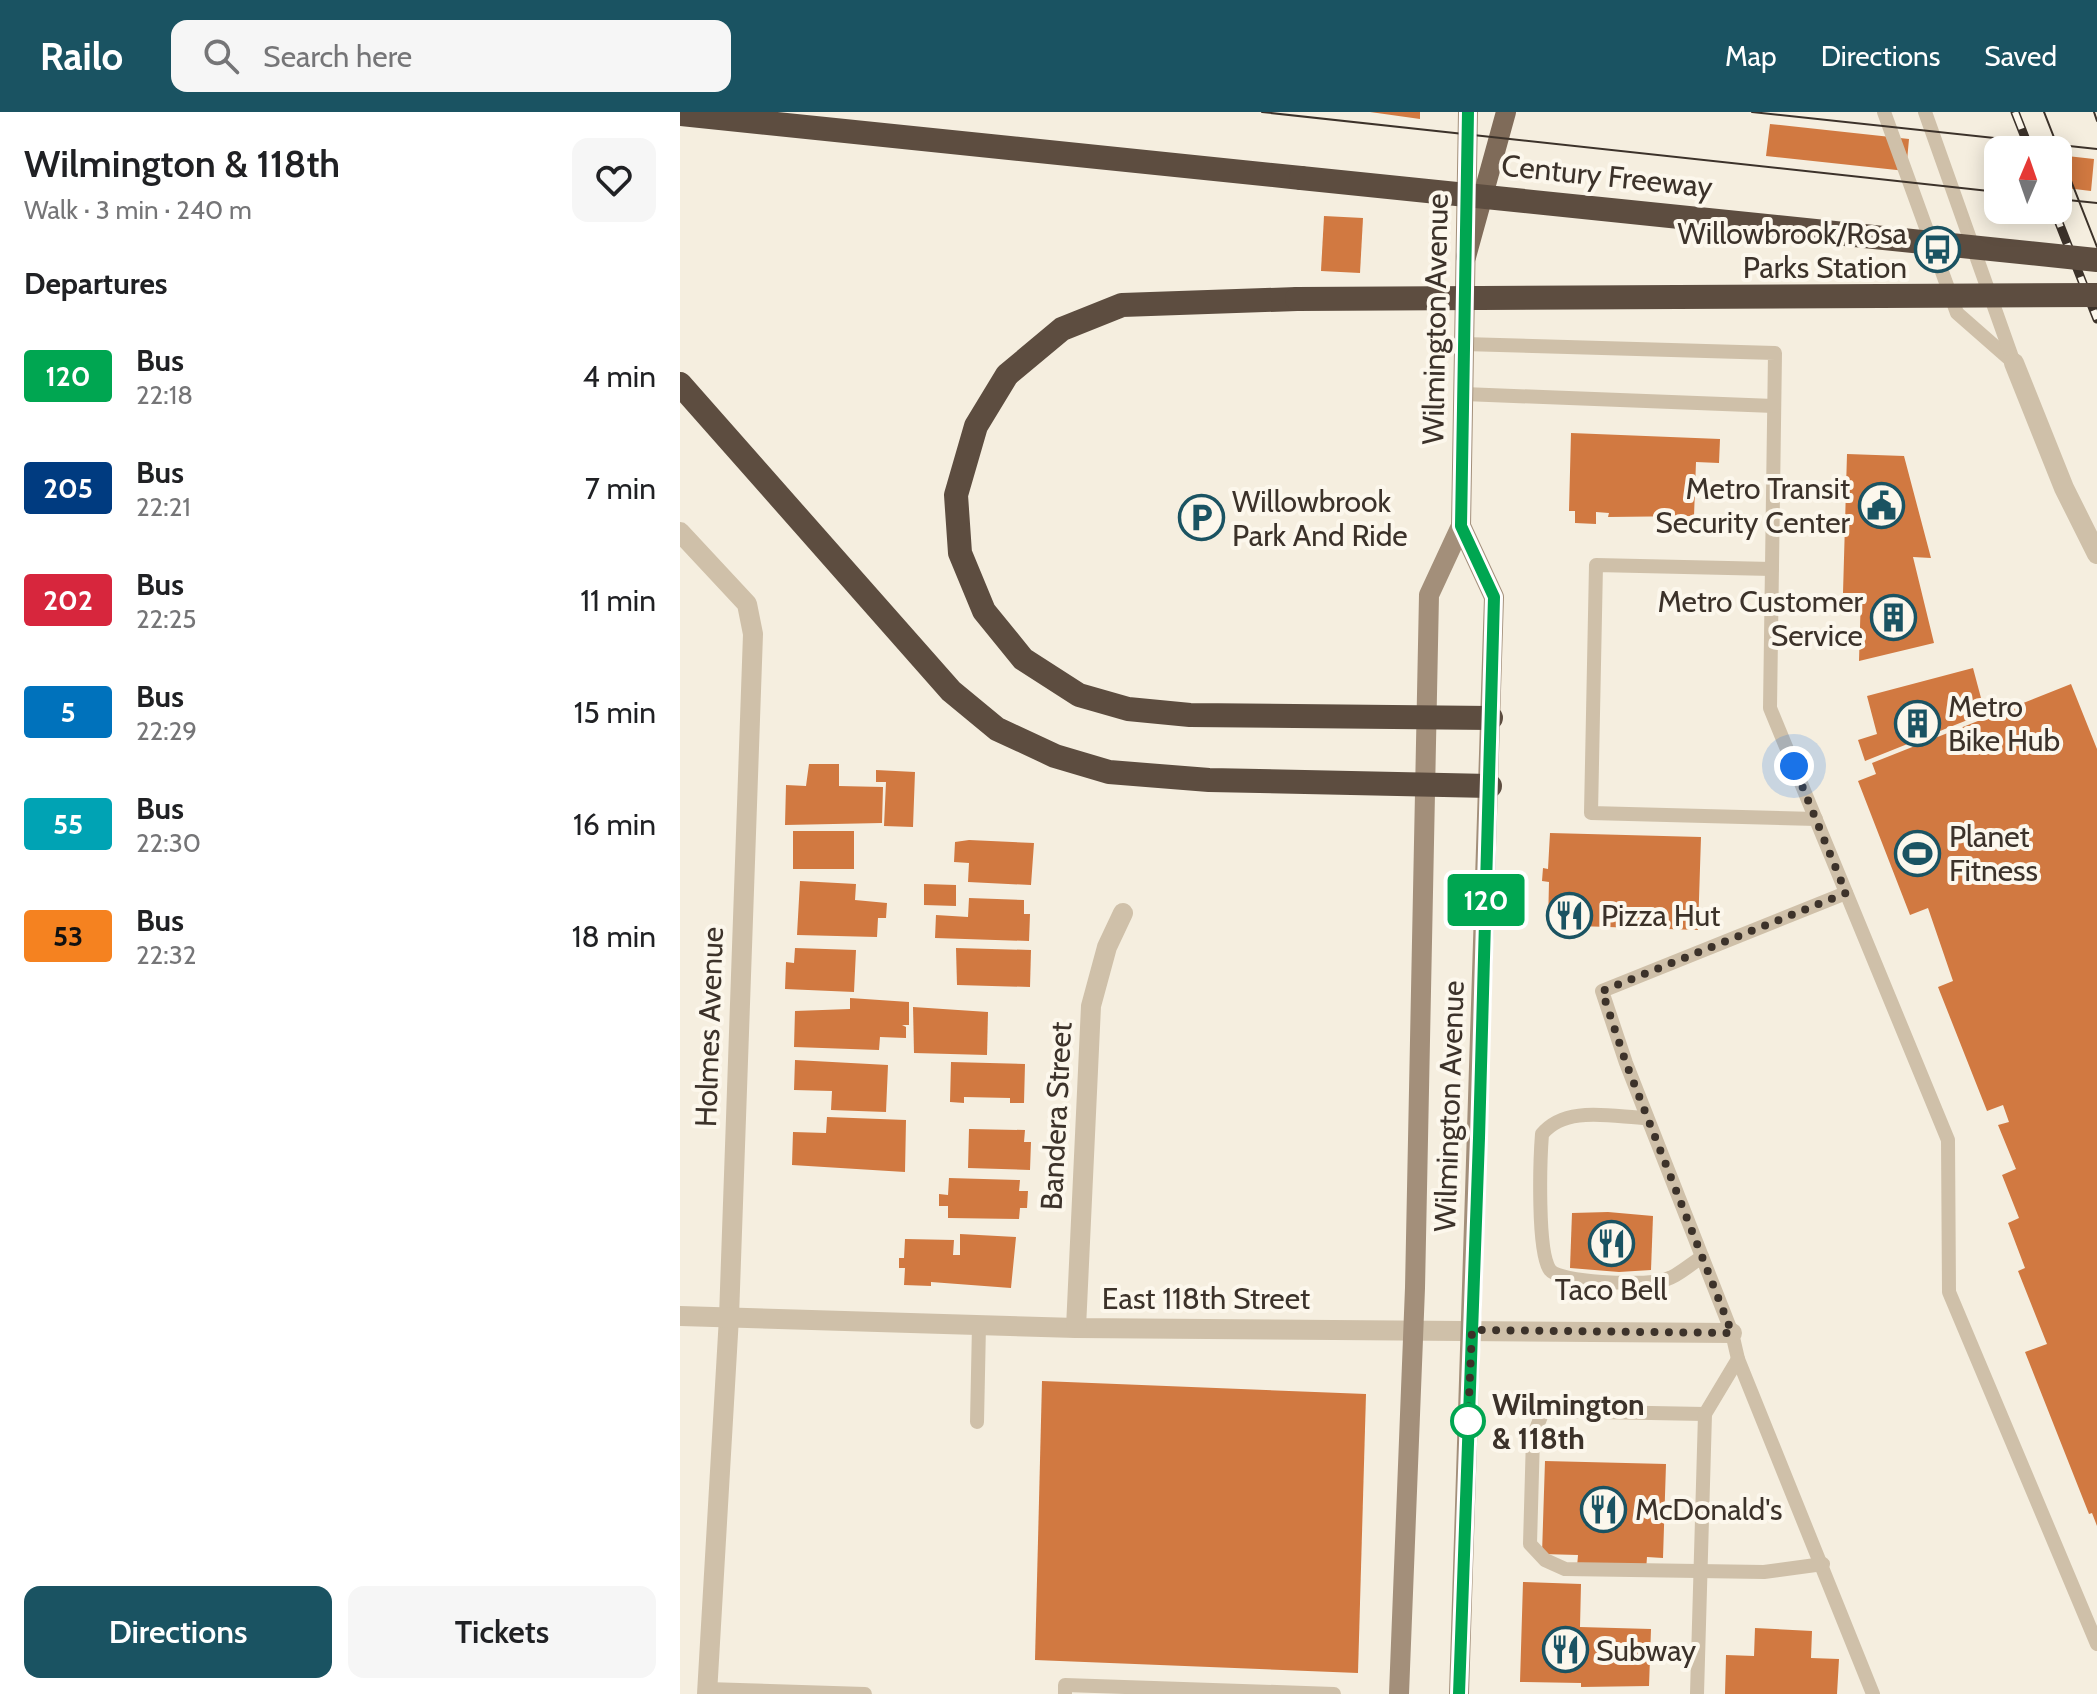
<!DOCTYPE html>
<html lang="en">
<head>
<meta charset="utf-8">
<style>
  :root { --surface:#fff; --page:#f6f6f6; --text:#202124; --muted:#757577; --accent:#1a5362 }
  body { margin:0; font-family:Cabin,sans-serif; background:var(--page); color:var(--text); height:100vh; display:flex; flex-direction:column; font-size:30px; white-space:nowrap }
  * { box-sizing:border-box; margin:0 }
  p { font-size:26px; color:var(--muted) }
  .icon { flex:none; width:44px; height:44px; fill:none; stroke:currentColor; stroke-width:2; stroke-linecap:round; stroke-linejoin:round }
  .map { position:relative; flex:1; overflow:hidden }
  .side { display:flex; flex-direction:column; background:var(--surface); width:680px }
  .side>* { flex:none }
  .badge { padding:0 16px; border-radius:6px; font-size:28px; line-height:52px }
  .needle { width:52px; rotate:2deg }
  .fabs { position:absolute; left:1304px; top:24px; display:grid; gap:16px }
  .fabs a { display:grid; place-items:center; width:88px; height:88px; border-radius:16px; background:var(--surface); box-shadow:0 4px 20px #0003; font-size:40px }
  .you { position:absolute; width:40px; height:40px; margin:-20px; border:6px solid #fff; border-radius:50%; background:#1a73e8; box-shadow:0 0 0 12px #1a73e833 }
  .map>.badge { position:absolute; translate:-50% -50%; box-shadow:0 0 0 4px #fff }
  h2 { padding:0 24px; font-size:30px; line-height:72px }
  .round { display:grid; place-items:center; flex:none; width:84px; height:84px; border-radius:16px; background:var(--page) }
  .headline { display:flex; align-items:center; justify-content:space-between; height:136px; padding:0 24px }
  h1 { font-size:38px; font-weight:600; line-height:60px }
  .primary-button { display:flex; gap:16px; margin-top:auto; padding:16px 24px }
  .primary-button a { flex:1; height:92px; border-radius:16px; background:var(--accent); color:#fff; font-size:32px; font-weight:600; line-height:92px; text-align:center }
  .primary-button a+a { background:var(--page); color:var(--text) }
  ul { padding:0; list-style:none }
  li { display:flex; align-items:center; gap:24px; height:112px; padding:0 24px }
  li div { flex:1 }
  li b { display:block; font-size:30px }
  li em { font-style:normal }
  li .badge { min-width:88px; font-weight:700; text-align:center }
  header { display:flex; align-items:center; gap:48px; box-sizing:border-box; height:112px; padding:0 40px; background:var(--accent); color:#fff }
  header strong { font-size:38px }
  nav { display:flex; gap:44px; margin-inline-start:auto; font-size:28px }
  .search { width:560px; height:72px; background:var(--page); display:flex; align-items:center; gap:20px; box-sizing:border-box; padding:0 28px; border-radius:16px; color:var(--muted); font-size:30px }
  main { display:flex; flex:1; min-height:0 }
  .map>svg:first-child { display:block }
  .building { fill:#d17941 }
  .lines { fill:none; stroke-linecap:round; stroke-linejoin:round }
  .lane { stroke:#cfc0a9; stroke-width:14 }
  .street { stroke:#cfc0a9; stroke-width:20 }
  .secondary { stroke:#a38f7a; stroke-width:20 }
  .primary { stroke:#7f6b59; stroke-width:20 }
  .highway { stroke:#5d4d40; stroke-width:24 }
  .tram { stroke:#3c322a; stroke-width:2 }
  .rail-casing { stroke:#3c322a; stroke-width:9 }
  .rail { stroke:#fcf7ec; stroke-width:6; stroke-dasharray:18; stroke-linecap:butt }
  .highway-bridge { stroke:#5d4d40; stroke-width:24 }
  .line-casing { stroke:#fff; stroke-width:18 }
  .line { stroke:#00a651; stroke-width:12 }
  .walk { stroke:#3c322a; stroke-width:8; stroke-dasharray:0 14.4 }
  .stop-dot { fill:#fff; stroke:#00a651; stroke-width:4 }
  .labels { text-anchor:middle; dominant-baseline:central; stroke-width:8; stroke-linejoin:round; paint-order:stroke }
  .street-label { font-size:30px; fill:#3c322a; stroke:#fcf7ec }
  .poi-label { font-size:30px; fill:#3c322a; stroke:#fcf7ec; text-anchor:start }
  .stop-label { font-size:30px; font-weight:bold; fill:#3c322a; stroke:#fcf7ec; text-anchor:start }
</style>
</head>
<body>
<header>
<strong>Railo</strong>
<div class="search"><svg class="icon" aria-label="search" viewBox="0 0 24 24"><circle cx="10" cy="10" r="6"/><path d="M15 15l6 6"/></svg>Search here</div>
<nav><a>Map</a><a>Directions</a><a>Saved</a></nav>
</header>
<main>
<section class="side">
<div class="headline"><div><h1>Wilmington &amp; 118th</h1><p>Walk · 3 min · 240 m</p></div><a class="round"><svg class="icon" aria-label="heart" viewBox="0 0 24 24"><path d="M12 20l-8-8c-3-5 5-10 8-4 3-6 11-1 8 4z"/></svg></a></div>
<h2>Departures</h2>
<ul>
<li><span class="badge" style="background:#00a651;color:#fff">120</span><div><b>Bus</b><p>22:18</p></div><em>4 min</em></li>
<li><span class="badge" style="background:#003b80;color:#fff">205</span><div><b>Bus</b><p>22:21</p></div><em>7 min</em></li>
<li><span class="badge" style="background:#d7263d;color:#fff">202</span><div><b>Bus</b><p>22:25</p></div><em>11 min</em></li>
<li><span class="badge" style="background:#0072bc;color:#fff">5</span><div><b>Bus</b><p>22:29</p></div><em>15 min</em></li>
<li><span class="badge" style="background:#00a3b4;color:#fff">55</span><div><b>Bus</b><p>22:30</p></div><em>16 min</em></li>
<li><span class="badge" style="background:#f58220;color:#111">53</span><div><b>Bus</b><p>22:32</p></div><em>18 min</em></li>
</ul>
<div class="primary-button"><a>Directions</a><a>Tickets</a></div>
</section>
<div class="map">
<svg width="1417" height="1582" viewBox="0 0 1417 1582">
  <rect width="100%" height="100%" fill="#f5eedf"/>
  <g class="building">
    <polygon points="690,0 740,0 740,7"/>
    <polygon points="1090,12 1229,27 1226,59 1086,44"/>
    <polygon points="1314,36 1318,37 1318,69 1310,68"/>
    <polygon points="1378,43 1414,47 1411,79 1378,75"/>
    <polygon points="644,104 683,106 680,161 641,159"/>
    <polygon points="891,321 1040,327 1039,351 1016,350 1014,404 928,405 929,401 916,400 916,412 895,411 895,399 889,399"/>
    <polygon points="1167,342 1224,344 1251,446 1233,445 1254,531 1179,549 1181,481 1163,481"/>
    <polygon points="1293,556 1305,601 1185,649 1178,628 1197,622 1187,584"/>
    <polygon points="1391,572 1417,637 1417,1414 1412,1401 1409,1402 1345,1240 1367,1232 1338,1159 1345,1156 1328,1111 1339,1106 1322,1063 1336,1057 1318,1013 1329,1010 1323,993 1307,999 1258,875 1273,869 1248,796 1230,803 1178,669 1196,662 1192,651"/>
    <polygon points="129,652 159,652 159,674 203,675 202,711 105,713 106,673 126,674"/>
    <polygon points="196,658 235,660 233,715 204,714 206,670 196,670"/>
    <rect x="113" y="719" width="61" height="38"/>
    <polygon points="870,721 1021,725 1018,818 868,813 869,770 862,769 863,756 868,757"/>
    <polygon points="289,728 354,731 351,773 288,770 289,751 274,750 275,730"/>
    <polygon points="120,769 176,772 175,788 207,791 206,806 198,806 197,825 117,823"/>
    <polygon points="244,772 276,773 276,794 244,793"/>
    <polygon points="289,786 344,788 344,802 350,802 349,829 255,826 256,803 288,805"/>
    <polygon points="115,836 176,838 174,880 105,877 106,850 114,851"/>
    <polygon points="276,836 351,838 350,875 277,873"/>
    <polygon points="170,886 229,890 229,913 222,913 226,915 226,926 200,925 199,938 114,935 115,899 170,897"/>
    <polygon points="233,895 308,900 307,943 234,941"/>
    <polygon points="115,948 208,953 206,1000 151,998 152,979 114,978"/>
    <polygon points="271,950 345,952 344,991 330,991 330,986 284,985 284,991 270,990"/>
    <polygon points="147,1005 226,1008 225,1060 112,1053 113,1020 146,1021"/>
    <polygon points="289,1017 345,1018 344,1030 351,1030 350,1058 288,1056"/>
    <polygon points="269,1066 340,1068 339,1079 348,1079 347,1096 340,1096 339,1107 268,1106 268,1094 259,1094 259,1082 268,1083"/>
    <polygon points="928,1100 973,1104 971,1158 939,1160 890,1156 892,1101"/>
    <polygon points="280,1122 336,1125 331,1176 251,1170 251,1174 224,1173 225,1156 219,1156 219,1146 224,1146 225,1127 274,1128 273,1143 280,1143"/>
    <polygon points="362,1269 686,1282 678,1561 355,1548"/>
    <polygon points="865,1349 986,1352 983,1446 967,1445 966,1458 897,1455 898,1443 862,1442"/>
    <polygon points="843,1470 901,1472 900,1515 971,1517 969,1574 901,1575 901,1571 840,1570"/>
    <polygon points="1075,1516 1132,1519 1131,1546 1159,1547 1157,1582 1045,1582 1046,1543 1074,1544"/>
  </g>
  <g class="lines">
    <g class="lane">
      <polyline points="1204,0 1277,201 1334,251"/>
      <polyline points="1245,0 1333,248"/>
      <polyline points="784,232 1095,241 1090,596 1268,1028 1269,1180 1417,1532"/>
      <polyline points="784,282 1094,294"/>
      <polyline points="1092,457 916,453 911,701 1136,707"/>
      <polyline points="1166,781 922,879 946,951 1052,1221 1058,1247 1193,1582"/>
      <path d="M 967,1006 C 932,1005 886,993 862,1022 C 860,1048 857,1140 870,1158 C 880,1171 962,1173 979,1169 C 995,1167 1009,1153 1022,1145"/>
      <polyline points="1025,1302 863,1299 853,1325 850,1432 865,1448 885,1457 1084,1460 1143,1452"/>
      <polyline points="297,1310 299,1213"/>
      <polyline points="27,1577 185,1582"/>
      <polyline points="385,1582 385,1573 654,1582"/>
      <polyline points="1017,1582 1025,1302 1058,1247"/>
    </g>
    <g class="street">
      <polyline points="1334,251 1384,376 1417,442"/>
      <polyline points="0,420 67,492 73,522 49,1205 27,1582"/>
      <polyline points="0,1204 396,1216 1052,1221"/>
      <polyline points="396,1216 411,894 427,835 443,801"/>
    </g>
    <g class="secondary">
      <polyline points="719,1582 735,1176 749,483 781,414 788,0"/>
      <polyline points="779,1582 814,485 781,414"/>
    </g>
    <polyline class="primary" points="786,145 826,0"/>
    <g class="highway">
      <polyline points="0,2 621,66"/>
      <polyline points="617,187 442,193 382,217 327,263 296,314 276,383 280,441 304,499 343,547 399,583 448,597 510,603 811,606"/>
      <polyline points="0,272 271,579 317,617 375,644 429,660 529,668 810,674"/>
    </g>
    <g class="tram">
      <polyline points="582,0 1318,80"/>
      <polyline points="1072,0 1417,37"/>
      <polyline points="1364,0 1417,135"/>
      <polyline points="1414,0 1417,9"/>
      <polyline points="1378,87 1417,91"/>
    </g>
    <defs>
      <g id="rail">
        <polyline points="1335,0 1350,38"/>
        <polyline points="1374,98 1417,207"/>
      </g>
    </defs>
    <use href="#rail" class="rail-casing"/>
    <use href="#rail" class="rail"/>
    <g class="highway-bridge">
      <polyline points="621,66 1417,148"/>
      <polyline points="617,187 1417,183"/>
    </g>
  </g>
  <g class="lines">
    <defs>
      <polyline id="line" points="779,1582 799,1026 814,485 781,414 788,0"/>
    </defs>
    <use href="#line" class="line-casing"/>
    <use href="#line" class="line"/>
    <polyline class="walk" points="788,1309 792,1218 1052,1221 946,951 922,879 1166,781 1114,654"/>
  </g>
  <defs>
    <symbol id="bus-ring" viewBox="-11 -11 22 22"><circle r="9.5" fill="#fcf7ec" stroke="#1a5362" stroke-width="1.5"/><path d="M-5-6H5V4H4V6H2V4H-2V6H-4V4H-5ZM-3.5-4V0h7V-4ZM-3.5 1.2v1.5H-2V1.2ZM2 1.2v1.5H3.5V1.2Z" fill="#1a5362"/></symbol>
    <symbol id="civic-ring" viewBox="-11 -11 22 22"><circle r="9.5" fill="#fcf7ec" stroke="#1a5362" stroke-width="1.5"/><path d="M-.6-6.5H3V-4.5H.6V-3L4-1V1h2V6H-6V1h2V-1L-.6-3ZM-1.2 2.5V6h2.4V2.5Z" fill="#1a5362"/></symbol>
    <symbol id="parking-ring" viewBox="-11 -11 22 22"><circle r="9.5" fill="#fcf7ec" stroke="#1a5362" stroke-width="1.5"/><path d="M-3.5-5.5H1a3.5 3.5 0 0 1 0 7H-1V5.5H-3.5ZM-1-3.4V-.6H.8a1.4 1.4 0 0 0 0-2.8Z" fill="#1a5362"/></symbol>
    <symbol id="building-ring" viewBox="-11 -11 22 22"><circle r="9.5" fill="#fcf7ec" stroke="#1a5362" stroke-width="1.5"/><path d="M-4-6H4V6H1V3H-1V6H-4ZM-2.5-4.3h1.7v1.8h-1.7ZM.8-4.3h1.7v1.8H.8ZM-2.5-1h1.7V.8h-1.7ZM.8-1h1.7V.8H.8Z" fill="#1a5362"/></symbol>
    <symbol id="stadium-ring" viewBox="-11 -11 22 22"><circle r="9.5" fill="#fcf7ec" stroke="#1a5362" stroke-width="1.5"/><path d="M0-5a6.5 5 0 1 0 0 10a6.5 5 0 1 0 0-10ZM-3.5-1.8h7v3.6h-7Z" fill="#1a5362"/></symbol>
    <symbol id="restaurant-ring" viewBox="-11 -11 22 22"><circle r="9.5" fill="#fcf7ec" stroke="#1a5362" stroke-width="1.5"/><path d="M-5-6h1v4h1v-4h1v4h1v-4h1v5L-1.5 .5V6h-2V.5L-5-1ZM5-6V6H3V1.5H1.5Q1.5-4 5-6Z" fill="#1a5362"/></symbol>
  </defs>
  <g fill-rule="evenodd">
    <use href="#bus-ring" x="1232" y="112" width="51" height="51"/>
    <use href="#civic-ring" x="1176" y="368" width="51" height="51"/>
    <use href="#parking-ring" x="496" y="380" width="51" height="51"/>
    <use href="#building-ring" x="1188" y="480" width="51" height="51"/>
    <use href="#building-ring" x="1212" y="586" width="51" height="51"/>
    <use href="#stadium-ring" x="1212" y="716" width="51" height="51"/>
    <use href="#restaurant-ring" x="864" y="778" width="51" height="51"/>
    <use href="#restaurant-ring" x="906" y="1106" width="51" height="51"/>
    <use href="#restaurant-ring" x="898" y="1372" width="51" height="51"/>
    <use href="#restaurant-ring" x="860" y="1512" width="51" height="51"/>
  </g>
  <circle class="stop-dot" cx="788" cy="1309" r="16"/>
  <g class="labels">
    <g class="street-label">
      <text transform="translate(927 64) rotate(6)">Century Freeway</text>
      <text transform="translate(755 207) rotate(-89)">Wilmington Avenue</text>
      <text transform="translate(29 915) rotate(-88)">Holmes Avenue</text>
      <text transform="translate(769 994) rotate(-88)">Wilmington Avenue</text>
      <text transform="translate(376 1004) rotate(-87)">Bandera Street</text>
      <text x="526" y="1186">East 118th Street</text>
    </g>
    <g class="poi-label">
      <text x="1227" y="121" text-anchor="end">Willowbrook/Rosa<tspan x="1227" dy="34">Parks Station</tspan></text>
      <text x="1170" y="376" text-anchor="end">Metro Transit<tspan x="1170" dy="34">Security Center</tspan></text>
      <text x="552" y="389">Willowbrook<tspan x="552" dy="34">Park And Ride</tspan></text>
      <text x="1183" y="489" text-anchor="end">Metro Customer<tspan x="1183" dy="34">Service</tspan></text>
      <text x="1268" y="594">Metro<tspan x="1268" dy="34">Bike Hub</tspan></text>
      <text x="1269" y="724">Planet<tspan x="1269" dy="34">Fitness</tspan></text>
      <text x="921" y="803">Pizza Hut</text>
      <text x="931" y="1177" text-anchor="middle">Taco Bell</text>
      <text x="955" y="1397">McDonald's</text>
      <text x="916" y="1538">Subway</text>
    </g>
    <g class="stop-label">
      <text x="812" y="1292">Wilmington<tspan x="812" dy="34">&amp; 118th</tspan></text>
    </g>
  </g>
</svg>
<div class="fabs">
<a><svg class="needle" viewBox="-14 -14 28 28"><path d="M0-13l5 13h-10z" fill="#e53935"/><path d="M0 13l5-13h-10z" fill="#757577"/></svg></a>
</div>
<div class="you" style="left:1114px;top:654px"></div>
<b class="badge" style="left:806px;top:788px;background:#00a651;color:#fff">120</b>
</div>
</main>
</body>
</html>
